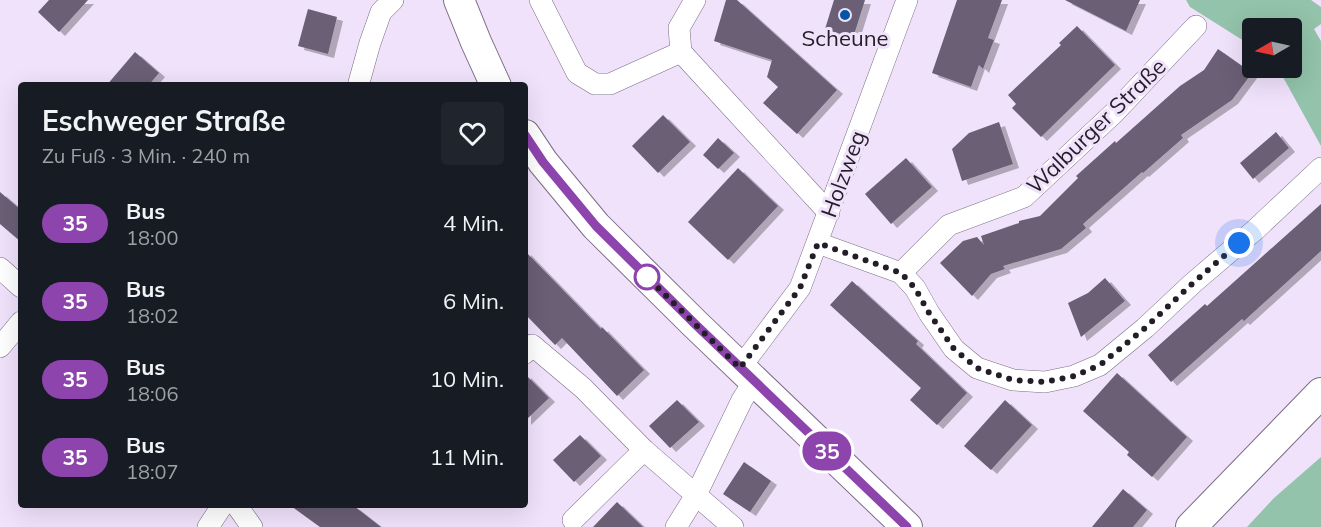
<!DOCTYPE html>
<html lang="de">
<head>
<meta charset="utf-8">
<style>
  :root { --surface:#171b24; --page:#20242c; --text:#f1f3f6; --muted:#9ea1a6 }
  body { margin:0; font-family:Mulish,sans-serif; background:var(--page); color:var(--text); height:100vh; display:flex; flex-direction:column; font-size:22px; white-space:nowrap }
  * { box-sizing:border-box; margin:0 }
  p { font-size:20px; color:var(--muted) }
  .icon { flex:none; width:33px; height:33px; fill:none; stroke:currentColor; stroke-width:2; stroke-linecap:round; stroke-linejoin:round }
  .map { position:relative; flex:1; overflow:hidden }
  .panel { position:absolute; left:18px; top:82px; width:510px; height:426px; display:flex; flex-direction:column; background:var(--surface); border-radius:6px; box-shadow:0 6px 24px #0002 }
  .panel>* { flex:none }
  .badge { padding:0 12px; border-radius:20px; font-size:21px; line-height:39px }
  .needle { width:39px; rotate:261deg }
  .fabs { position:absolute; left:1242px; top:18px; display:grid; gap:12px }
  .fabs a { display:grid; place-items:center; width:60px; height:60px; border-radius:6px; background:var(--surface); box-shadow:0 6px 24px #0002; font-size:30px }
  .you { position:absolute; width:30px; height:30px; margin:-15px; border:4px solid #fff; border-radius:50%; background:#1a73e8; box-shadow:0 0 0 9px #1a73e833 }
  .map>.badge { position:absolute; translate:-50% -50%; box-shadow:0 0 0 3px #fff }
  .round { display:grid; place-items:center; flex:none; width:63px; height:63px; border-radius:6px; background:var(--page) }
  .summary { display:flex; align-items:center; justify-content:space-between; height:102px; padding:0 24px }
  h1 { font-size:28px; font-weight:700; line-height:45px }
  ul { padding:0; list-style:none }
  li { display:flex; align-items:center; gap:18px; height:78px; padding:0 24px }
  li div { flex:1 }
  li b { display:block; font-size:22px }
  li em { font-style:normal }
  li .badge { min-width:66px; font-weight:700; text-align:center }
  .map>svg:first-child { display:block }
  .green { fill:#93c3aa }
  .building { fill:#6b5f75; filter:url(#shadow) }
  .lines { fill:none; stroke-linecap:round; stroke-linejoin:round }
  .minor-casing { stroke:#7b6e84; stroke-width:22 }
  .secondary-casing { stroke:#7b6e84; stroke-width:32 }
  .minor { stroke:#fff; stroke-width:21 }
  .secondary { stroke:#fff; stroke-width:30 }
  .line-casing { stroke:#fff; stroke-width:14 }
  .line { stroke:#8e44ad; stroke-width:9 }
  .walk { stroke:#221d26; stroke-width:6; stroke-dasharray:0 10.8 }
  .poi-dot { fill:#0455a3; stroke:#f0e2fb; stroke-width:2 }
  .stop-dot { fill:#fff; stroke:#8e44ad; stroke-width:3 }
  .labels { text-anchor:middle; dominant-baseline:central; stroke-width:6; stroke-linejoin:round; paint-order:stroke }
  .poi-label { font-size:22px; fill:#221d26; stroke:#f0e2fb }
  .street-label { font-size:22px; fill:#221d26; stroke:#f0e2fb }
</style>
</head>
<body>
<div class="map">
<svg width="1321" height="527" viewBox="0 0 1321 527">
  <defs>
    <filter id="shadow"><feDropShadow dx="6" dy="4" stdDeviation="0" flood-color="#0004"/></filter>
  </defs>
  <rect width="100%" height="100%" fill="#f0e2fb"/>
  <g class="green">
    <polygon points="1186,0 1311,0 1321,7 1321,24 1314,29 1321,41 1321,146 1278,68 1292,68 1292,28 1252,28 1252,46 1190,7"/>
    <polygon points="1321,457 1321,527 1247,527 1274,498"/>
  </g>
  <g class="building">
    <polygon points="49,0 88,0 59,32 38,12"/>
    <polygon points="726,0 737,0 837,90 797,134 763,103 778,87 767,77 772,60 714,41"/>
    <polygon points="834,0 865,0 853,38 825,29"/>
    <polygon points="957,0 1002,0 988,38 994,40 983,69 979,65 971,87 932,73"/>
    <polygon points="1065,0 1140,0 1126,31"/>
    <polygon points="308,9 337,17 328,54 298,46"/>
    <polygon points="1077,26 1115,65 1041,137 1012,108 1016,104 1008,95 1061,45 1059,43"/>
    <polygon points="1218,49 1252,73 1232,100 1181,135 1183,138 1143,173 1142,172 1083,224 1086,228 1061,249 1003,266 1005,269 991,274 972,296 940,263 963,241 977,237 984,245 981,236 1019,223 1019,221 1040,216 1078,178 1076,176 1115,141 1116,143 1180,86 1204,70"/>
    <polygon points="135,52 159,73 148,86 106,86"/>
    <polygon points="663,115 690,142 658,173 632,146"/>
    <polygon points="999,122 1013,164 962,181 952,149 969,133"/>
    <polygon points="1276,132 1289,148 1253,179 1240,163"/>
    <polygon points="718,138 734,153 718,169 703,155"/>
    <polygon points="906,158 932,187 891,224 865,194"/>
    <polygon points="738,168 778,206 728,260 688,222"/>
    <polygon points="0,192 21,210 21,242 0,224"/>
    <polygon points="1321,204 1321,251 1244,321 1242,319 1171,382 1148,355 1205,304 1207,306"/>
    <polygon points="525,251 601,329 602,327 644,370 617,396 562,338 555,345 525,314"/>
    <polygon points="1105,278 1125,301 1081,337 1068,303 1088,293"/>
    <polygon points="852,281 918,341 916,344 967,393 937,425 910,400 921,388 830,305"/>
    <polygon points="1117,373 1187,437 1152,477 1127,455 1129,452 1083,411"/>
    <polygon points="525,374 549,398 525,421"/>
    <polygon points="677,400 699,422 670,448 649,426"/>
    <polygon points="1005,400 1032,425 991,470 964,446"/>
    <polygon points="580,435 601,456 574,482 553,460"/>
    <polygon points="744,462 771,481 750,512 723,494"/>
    <polygon points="1123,489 1147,510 1133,527 1092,527"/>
    <polygon points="617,502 643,527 593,527"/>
    <polygon points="291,506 354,506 381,527 320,527"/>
  </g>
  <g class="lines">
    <defs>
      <g id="minor">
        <polyline points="540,0 577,73 595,84 610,84 681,52"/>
        <polyline points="695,0 679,28 681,52 829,213"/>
        <polyline points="358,86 370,43 381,12 393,0"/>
        <polyline points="818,243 901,273 915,288 929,313 954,349 977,368 1013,380 1045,382 1074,376 1100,365 1145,328 1193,283 1255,230 1321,168"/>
        <polyline points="0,268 21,287"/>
        <polyline points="901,273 949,225 1024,197 1114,113 1196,26"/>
        <polyline points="0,347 21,322"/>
        <polyline points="525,353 532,345 583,388 644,450 733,527"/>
        <polyline points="740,368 800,288 907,0"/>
        <polyline points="237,506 252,527"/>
        <polyline points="573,520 644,450"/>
        <polyline points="208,527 222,506"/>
        <polyline points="676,527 696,495 742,400 754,381"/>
      </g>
      <g id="secondary">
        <polyline points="459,0 476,42 496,86"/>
        <polyline points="525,135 543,162 596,226 695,324 907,527"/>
        <polyline points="1191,527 1321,393"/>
      </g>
    </defs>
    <use href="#minor" class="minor-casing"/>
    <use href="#secondary" class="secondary-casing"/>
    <use href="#minor" class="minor"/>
    <use href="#secondary" class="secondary"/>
  </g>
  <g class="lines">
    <defs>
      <polyline id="line" points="525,135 543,162 596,226 695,324 907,527"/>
    </defs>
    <use href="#line" class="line-casing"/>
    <use href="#line" class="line"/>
    <polyline class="walk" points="647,277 645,275 740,368 800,288 818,243 901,273 915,288 929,313 954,349 977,368 1013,380 1045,382 1074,376 1100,365 1145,328 1193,283 1239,243"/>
  </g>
  <circle class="poi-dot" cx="845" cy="15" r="6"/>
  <circle class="stop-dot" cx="647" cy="277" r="12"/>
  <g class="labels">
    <g class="poi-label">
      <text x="845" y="38">Scheune</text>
    </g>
    <g class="street-label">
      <text transform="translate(1096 126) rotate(-44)">Walburger Straße</text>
      <text transform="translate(843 174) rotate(-70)">Holzweg</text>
    </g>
  </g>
</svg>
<div class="fabs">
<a><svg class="needle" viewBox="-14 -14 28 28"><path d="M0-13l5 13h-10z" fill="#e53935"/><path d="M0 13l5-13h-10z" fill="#9ea1a6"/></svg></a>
</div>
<div class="you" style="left:1239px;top:243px"></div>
<b class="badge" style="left:827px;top:451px;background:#8e44ad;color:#fff">35</b>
<section class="panel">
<div class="summary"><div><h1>Eschweger Straße</h1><p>Zu Fuß · 3 Min. · 240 m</p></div><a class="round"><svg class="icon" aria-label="heart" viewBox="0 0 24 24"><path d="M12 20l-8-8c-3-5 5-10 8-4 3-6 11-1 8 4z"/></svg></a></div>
<ul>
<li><span class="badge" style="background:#8e44ad;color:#fff">35</span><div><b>Bus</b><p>18:00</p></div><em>4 Min.</em></li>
<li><span class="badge" style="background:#8e44ad;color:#fff">35</span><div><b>Bus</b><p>18:02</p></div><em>6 Min.</em></li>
<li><span class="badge" style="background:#8e44ad;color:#fff">35</span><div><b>Bus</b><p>18:06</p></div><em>10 Min.</em></li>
<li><span class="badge" style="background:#8e44ad;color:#fff">35</span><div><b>Bus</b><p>18:07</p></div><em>11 Min.</em></li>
</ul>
</section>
</div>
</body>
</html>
